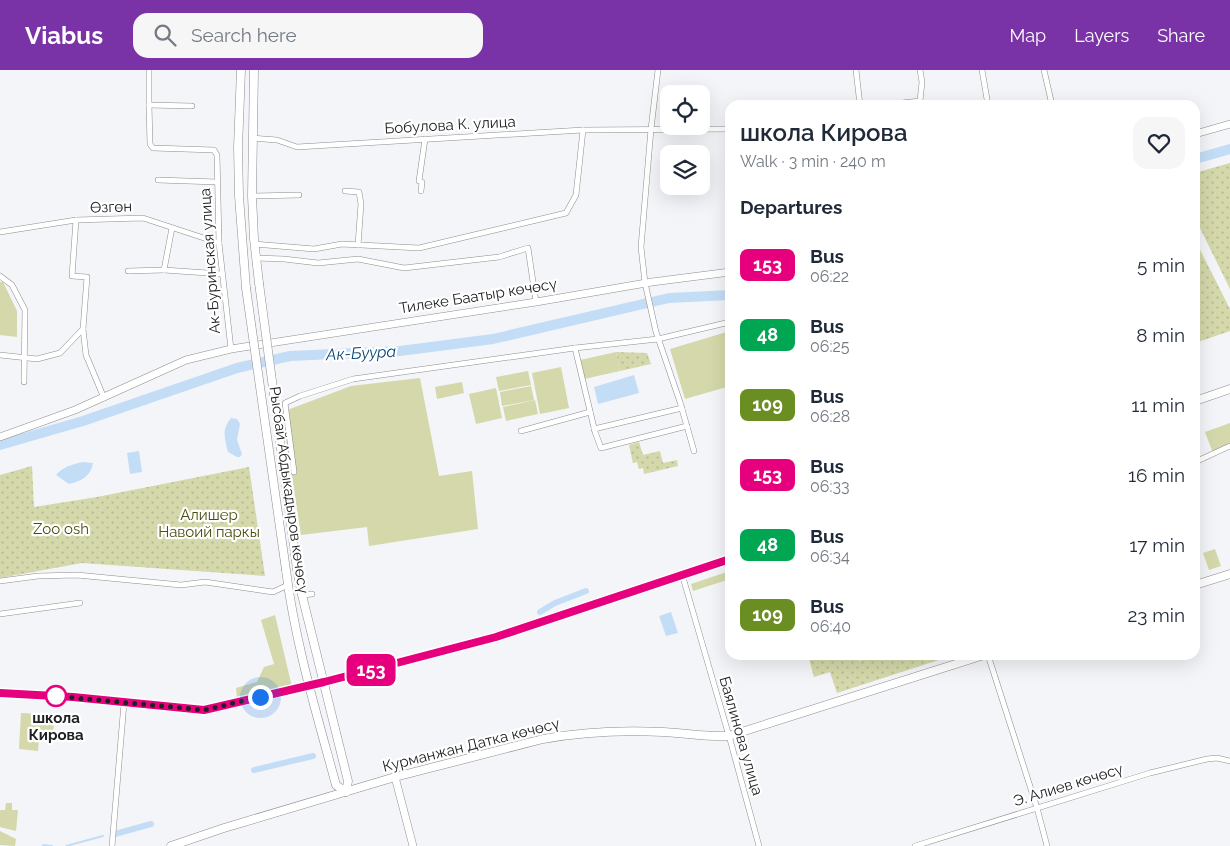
<!DOCTYPE html>
<html lang="en">
<head>
<meta charset="utf-8">
<style>
  :root { --surface:#fff; --page:#f6f6f7; --text:#1f2937; --muted:#747a83; --accent:#7933a6 }
  body { margin:0; font-family:Raleway,sans-serif; background:var(--page); color:var(--text); height:100vh; display:flex; flex-direction:column; font-size:19px; white-space:nowrap }
  * { box-sizing:border-box; margin:0 }
  p { font-size:16px; color:var(--muted) }
  .icon { flex:none; width:28px; height:28px; fill:none; stroke:currentColor; stroke-width:2; stroke-linecap:round; stroke-linejoin:round }
  .map { position:relative; flex:1; overflow:hidden }
  .panel { position:absolute; left:725px; top:30px; width:475px; height:560px; display:flex; flex-direction:column; background:var(--surface); border-radius:15px; box-shadow:0 5px 20px #0002 }
  .panel>* { flex:none }
  .badge { padding:0 10px; border-radius:8px; font-size:18px; line-height:32px }
  .tools { position:absolute; left:660px; top:15px; display:grid; gap:10px }
  .tools a { display:grid; place-items:center; width:50px; height:50px; border-radius:10px; background:var(--surface); box-shadow:0 5px 20px #0002; font-size:25px }
  .you { position:absolute; width:25px; height:25px; margin:-12px; border:4px solid #fff; border-radius:50%; background:#1a73e8; box-shadow:0 0 0 8px #1a73e833 }
  .map>.badge { position:absolute; translate:-50% -50%; box-shadow:0 0 0 2px #fff }
  h2 { padding:0 15px; font-size:19px; line-height:45px }
  .round { display:grid; place-items:center; flex:none; width:52px; height:52px; border-radius:15px; background:var(--page) }
  .head { display:flex; align-items:center; justify-content:space-between; height:85px; padding:0 15px }
  h1 { font-size:24px; font-weight:600; line-height:38px }
  ul { padding:0; list-style:none }
  li { display:flex; align-items:center; gap:15px; height:70px; padding:0 15px }
  li div { flex:1 }
  li b { display:block; font-size:19px }
  li em { font-style:normal }
  li .badge { min-width:55px; font-weight:700; text-align:center }
  header { display:flex; align-items:center; gap:30px; box-sizing:border-box; height:70px; padding:0 25px; background:var(--accent); color:#fff }
  header strong { font-size:24px }
  nav { display:flex; gap:28px; margin-inline-start:auto; font-size:18px }
  .search { width:350px; height:45px; background:var(--page); display:flex; align-items:center; gap:12px; box-sizing:border-box; padding:0 18px; border-radius:15px; color:var(--muted); font-size:19px }
  .map>svg:first-child { display:block }
  .green { fill:#d4d8aa }
  .park { fill:url(#park-dots) }
  .water { fill:#c4ddf7 }
  .lines { fill:none; stroke-linecap:round; stroke-linejoin:round }
  .stream { stroke:#c4ddf7; stroke-width:2 }
  .canal { stroke:#c4ddf7; stroke-width:6 }
  .river { stroke:#c4ddf7; stroke-width:10 }
  .street-casing { stroke:#8d8d90; stroke-width:6 }
  .secondary-casing { stroke:#8d8d90; stroke-width:8 }
  .primary-casing { stroke:#8d8d90; stroke-width:9 }
  .street { stroke:#fff; stroke-width:5 }
  .secondary { stroke:#fff; stroke-width:7 }
  .primary { stroke:#fff; stroke-width:8 }
  .primary-bridge-casing { stroke:#8d8d90; stroke-width:9; stroke-linecap:butt }
  .primary-bridge { stroke:#fff; stroke-width:8 }
  .line-casing { stroke:#fff; stroke-width:11 }
  .line { stroke:#e6007e; stroke-width:8 }
  .walk { stroke:#202122; stroke-width:5; stroke-dasharray:0 9 }
  .stop-dot { fill:#fff; stroke:#e6007e; stroke-width:2.5 }
  .labels { text-anchor:middle; dominant-baseline:central; stroke-width:4.5; stroke-linejoin:round; paint-order:stroke }
  .street-label { font-size:15px; fill:#202122; stroke:#fff }
  .park-label { font-size:15px; fill:#4c4e0d; stroke:#fff }
  .stop-label { font-size:15px; font-weight:bold; fill:#202122; stroke:#fff }
  .water-label { font-size:16px; font-style:italic; fill:#064578; stroke:#fff }
</style>
</head>
<body>
<header>
<strong>Viabus</strong>
<div class="search"><svg class="icon" aria-label="search" viewBox="0 0 24 24"><circle cx="10" cy="10" r="6"/><path d="M15 15l6 6"/></svg>Search here</div>
<nav><a>Map</a><a>Layers</a><a>Share</a></nav>
</header>
<div class="map">
<svg width="1230" height="776" viewBox="0 0 1230 776">
  <defs>
    <pattern id="park-dots" width="8" height="8" patternUnits="userSpaceOnUse" patternTransform="scale(1.25)"><rect width="8" height="8" fill="#d4d8aa"/><path d="M2 2h.1M6 6h.1" fill="none" stroke="#b6b992" stroke-width="1.8" stroke-linecap="round"/></pattern>
  </defs>
  <rect width="100%" height="100%" fill="#f4f5f8"/>
  <g class="green">
    <polygon points="0,212 3,212 17,241 17,267 0,265"/>
    <polygon points="730,261 730,316 685,329 670,279"/>
    <polygon points="616,282 620,301 584,309 580,290"/>
    <polygon points="561,297 569,338 540,344 532,303"/>
    <polygon points="528,301 531,315 499,321 496,307"/>
    <polygon points="420,308 439,406 472,401 478,459 369,476 367,457 301,465 282,342 351,316"/>
    <polygon points="462,312 464,323 437,329 435,317"/>
    <polygon points="531,316 534,330 502,336 500,322"/>
    <polygon points="496,318 502,348 476,354 469,324"/>
    <polygon points="535,330 538,344 506,351 503,337"/>
    <polygon points="1230,353 1230,374 1213,383 1205,362"/>
    <polygon points="1215,479 1221,496 1209,500 1203,483"/>
    <polygon points="730,501 730,509 693,521 691,514"/>
    <polygon points="275,545 292,617 237,628 236,618 257,612 264,597 274,594 261,550"/>
    <polygon points="21,643 54,645 53,669 39,668 38,681 19,679"/>
    <polygon points="6,733 12,733 12,740 18,740 16,761 0,757 0,740 5,740"/>
    <polygon points="0,761 16,769 15,776 0,775"/>
  </g>
  <g class="park">
    <polygon points="1230,93 1230,219 1195,148 1195,103"/>
    <polygon points="1195,170 1230,239 1230,261 1195,273"/>
    <polygon points="616,282 647,283 651,294 620,301"/>
    <polygon points="639,372 643,385 660,381 663,393 677,390 678,396 644,404 643,398 639,399 637,392 633,393 629,375"/>
    <polygon points="32,396 34,437 97,427 249,397 265,506 82,493 0,508 0,405"/>
    <polygon points="808,585 856,585 859,591 878,585 954,585 837,623 830,602 814,607"/>
  </g>
  <g class="water">
    <polygon points="634,305 639,323 598,334 594,317"/>
    <path d="M 231,348 L 237,349 L 240,354 L 237,370 L 242,384 L 240,387 L 237,387 L 228,382 C 225,368 221,360 231,348 Z"/>
    <polygon points="139,381 142,402 130,404 127,383"/>
    <path d="M 83,392 L 93,393 C 91,406 82,411 69,414 L 56,405 C 62,397 73,394 83,392 Z"/>
    <polygon points="671,542 678,563 666,566 659,546"/>
  </g>
  <g class="lines">
    <g class="stream">
      <polyline points="43,775 52,776"/>
      <polyline points="66,776 103,766"/>
    </g>
    <g class="canal">
      <polyline points="540,542 555,533 586,521"/>
      <polyline points="254,700 313,686"/>
      <polyline points="115,764 151,754"/>
    </g>
    <g class="river">
      <polyline points="1195,89 1230,79"/>
      <polyline points="0,375 83,351 237,298 290,286 400,281 493,269 669,228 730,225"/>
    </g>
    <defs>
      <g id="street">
        <polyline points="149,0 149,35 192,36"/>
        <polyline points="658,0 651,59 641,177 645,213 656,262 680,332 694,381"/>
        <polyline points="856,0 860,35"/>
        <polyline points="982,0 988,35"/>
        <polyline points="1044,0 1052,35"/>
        <polyline points="149,35 150,74 153,78 214,80 217,85 219,173 231,279"/>
        <polyline points="884,35 920,31 922,12 920,0"/>
        <polyline points="252,68 277,70 297,77 583,60 730,59"/>
        <polyline points="158,110 217,112"/>
        <polyline points="345,121 359,122 361,134 358,175"/>
        <polyline points="421,121 422,112 419,111 425,69"/>
        <polyline points="252,126 299,125"/>
        <polyline points="172,158 164,200 222,204"/>
        <polyline points="0,162 76,150 143,148 219,173"/>
        <polyline points="254,174 314,179 342,174 419,178 566,143 576,125 583,60"/>
        <polyline points="256,188 284,189 318,193 358,189 404,198 499,187 528,178 536,232"/>
        <polyline points="128,201 164,200"/>
        <polyline points="0,206 12,215 25,240 24,312"/>
        <polyline points="83,259 86,285 104,328"/>
        <polyline points="0,285 37,289 60,283 83,259 87,207 72,206 76,150"/>
        <polyline points="687,356 601,378 595,362 575,278 658,269 730,252"/>
        <polyline points="594,359 682,338"/>
        <polyline points="521,361 590,342"/>
        <polyline points="1195,392 1230,376"/>
        <polyline points="294,402 285,333 300,326 353,309 575,278"/>
        <polyline points="682,504 731,673 759,776"/>
        <polyline points="0,511 38,506 77,505 181,515 205,512 273,522 288,515"/>
        <polyline points="302,525 312,524"/>
        <polyline points="0,544 80,533"/>
        <polyline points="988,585 1037,738 1047,776"/>
        <polyline points="112,776 124,633"/>
        <polyline points="915,776 1150,703 1207,689 1217,688 1230,691"/>
      </g>
      <g id="secondary">
        <polyline points="1195,64 1230,54"/>
        <polyline points="0,367 75,340 186,290 231,279 536,232 652,212 730,202"/>
        <polyline points="395,707 413,776"/>
      </g>
      <g id="primary">
        <polyline points="241,0 238,78 239,126 246,218"/>
        <polyline points="254,0 252,126 254,169 259,213"/>
        <polyline points="1195,331 1230,319"/>
        <polyline points="297,499 302,525 348,711 346,722"/>
        <path d="M 286,500 C 295,573 317,645 336,715 L 346,722"/>
        <polyline points="1195,515 1230,504"/>
        <polyline points="0,623 73,627 204,640 324,612 496,567 730,489"/>
        <path d="M 171,776 L 224,758 L 395,707 L 543,669 C 582,662 624,660 663,662 C 685,663 707,667 729,666 L 984,585"/>
      </g>
    </defs>
    <use href="#street" class="street-casing"/>
    <use href="#secondary" class="secondary-casing"/>
    <use href="#primary" class="primary-casing"/>
    <use href="#street" class="street"/>
    <use href="#secondary" class="secondary"/>
    <use href="#primary" class="primary"/>
    <defs>
      <g id="primary-bridge">
        <polyline points="259,213 297,499"/>
        <polyline points="246,218 286,500"/>
      </g>
    </defs>
    <use href="#primary-bridge" class="primary-bridge-casing"/>
    <use href="#primary-bridge" class="primary-bridge"/>
  </g>
  <g class="lines">
    <defs>
      <polyline id="line" points="0,623 73,627 204,640 324,612 496,567 730,489"/>
    </defs>
    <use href="#line" class="line-casing"/>
    <use href="#line" class="line"/>
    <polyline class="walk" points="56,626 55,626 204,640 260,627"/>
  </g>
  <circle class="stop-dot" cx="56" cy="626" r="10"/>
  <g class="labels">
    <g class="street-label">
      <text transform="translate(450 55) rotate(-3)">Бобулова К. улица</text>
      <text transform="translate(111 137) rotate(-2)">Өзгөн</text>
      <text transform="translate(210 191) rotate(-94)">Ак-Буринская улица</text>
      <text transform="translate(478 226) rotate(-9)">Тилеке Баатыр көчөсү</text>
      <text transform="translate(289 420) rotate(82)">Рысбай Абдыкадыров көчөсү</text>
      <text transform="translate(741 666) rotate(74)">Баялинова улица</text>
      <text transform="translate(471 675) rotate(-14)">Курманжан Датка көчөсү</text>
      <text transform="translate(1068 715) rotate(-17)">Э. Алиев көчөсү</text>
    </g>
    <g class="park-label">
      <text x="209" y="445">Алишер<tspan x="209" dy="17">Навоий паркы</tspan></text>
      <text x="61" y="459">Zoo osh</text>
    </g>
    <g class="stop-label">
      <text x="56" y="648">школа<tspan x="56" dy="17">Кирова</tspan></text>
    </g>
    <g class="water-label">
      <text transform="translate(361 283) rotate(-3)">Ак-Буура</text>
    </g>
  </g>
</svg>
<div class="tools">
<a><svg class="icon" aria-label="locate" viewBox="0 0 24 24"><circle cx="12" cy="12" r="6"/><path d="M12 2v4M12 18v4M2 12h4M18 12h4"/></svg></a>
<a><svg class="icon" aria-label="layers" viewBox="0 0 24 24"><path d="M12 4l9 5-9 5-9-5zM3 14l9 5 9-5"/></svg></a>
</div>
<div class="you" style="left:260px;top:627px"></div>
<b class="badge" style="left:371px;top:600px;background:#e6007e;color:#fff">153</b>
<section class="panel">
<div class="head"><div><h1>школа Кирова</h1><p>Walk · 3 min · 240 m</p></div><a class="round"><svg class="icon" aria-label="heart" viewBox="0 0 24 24"><path d="M12 20l-8-8c-3-5 5-10 8-4 3-6 11-1 8 4z"/></svg></a></div>
<h2>Departures</h2>
<ul>
<li><span class="badge" style="background:#e6007e;color:#fff">153</span><div><b>Bus</b><p>06:22</p></div><em>5 min</em></li>
<li><span class="badge" style="background:#00a651;color:#fff">48</span><div><b>Bus</b><p>06:25</p></div><em>8 min</em></li>
<li><span class="badge" style="background:#6b8e23;color:#fff">109</span><div><b>Bus</b><p>06:28</p></div><em>11 min</em></li>
<li><span class="badge" style="background:#e6007e;color:#fff">153</span><div><b>Bus</b><p>06:33</p></div><em>16 min</em></li>
<li><span class="badge" style="background:#00a651;color:#fff">48</span><div><b>Bus</b><p>06:34</p></div><em>17 min</em></li>
<li><span class="badge" style="background:#6b8e23;color:#fff">109</span><div><b>Bus</b><p>06:40</p></div><em>23 min</em></li>
</ul>
</section>
</div>
</body>
</html>
